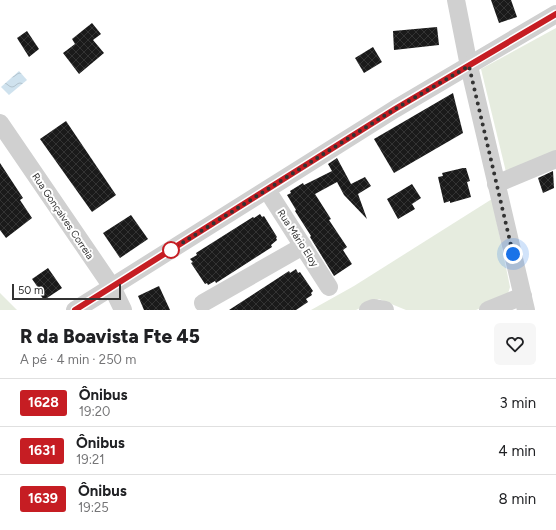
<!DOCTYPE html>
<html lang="pt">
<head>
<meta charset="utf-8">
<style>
  :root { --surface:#fff; --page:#f6f6f6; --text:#202124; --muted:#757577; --line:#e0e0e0 }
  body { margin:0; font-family:Figtree,sans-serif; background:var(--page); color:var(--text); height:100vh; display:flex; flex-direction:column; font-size:15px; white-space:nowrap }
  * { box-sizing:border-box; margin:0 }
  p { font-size:13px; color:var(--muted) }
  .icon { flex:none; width:22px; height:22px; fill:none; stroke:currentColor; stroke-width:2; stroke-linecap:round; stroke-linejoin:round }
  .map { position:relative; height:310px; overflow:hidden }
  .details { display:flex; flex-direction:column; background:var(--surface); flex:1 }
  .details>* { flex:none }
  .badge { padding:0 8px; border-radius:3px; font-size:14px; line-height:26px }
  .scale { position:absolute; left:12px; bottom:10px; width:109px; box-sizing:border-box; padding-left:4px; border:2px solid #333; border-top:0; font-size:11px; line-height:14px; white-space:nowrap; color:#333; -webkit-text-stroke:3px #fff; paint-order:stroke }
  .you { position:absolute; width:20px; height:20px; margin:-10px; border:3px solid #fff; border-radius:50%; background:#1a73e8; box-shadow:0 0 0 6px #1a73e833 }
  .map>.badge { position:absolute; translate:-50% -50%; box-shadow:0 0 0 2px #fff }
  .round { display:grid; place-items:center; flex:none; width:42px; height:42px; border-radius:6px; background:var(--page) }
  .overview { display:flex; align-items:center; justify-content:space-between; height:68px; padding:0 20px }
  h1 { font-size:19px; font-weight:800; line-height:30px }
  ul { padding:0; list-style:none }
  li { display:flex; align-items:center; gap:12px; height:48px; padding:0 20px; border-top:1px solid var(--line) }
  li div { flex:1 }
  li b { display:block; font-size:15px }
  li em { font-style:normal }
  li .badge { min-width:44px; font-weight:700; text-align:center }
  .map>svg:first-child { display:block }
  .grass { fill:#e6ecdf }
  .water { fill:url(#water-waves) }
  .building { fill:url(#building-cross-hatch) }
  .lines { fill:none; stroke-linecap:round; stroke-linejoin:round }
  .minor { stroke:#d0d0d0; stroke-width:18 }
  .line-casing { stroke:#fff; stroke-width:9 }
  .line { stroke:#c61d23; stroke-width:6 }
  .walk { stroke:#333; stroke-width:4; stroke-dasharray:0 7.2 }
  .stop-dot { fill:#fff; stroke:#c61d23; stroke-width:2 }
  .labels { text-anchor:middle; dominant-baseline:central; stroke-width:4; stroke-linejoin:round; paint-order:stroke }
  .street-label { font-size:10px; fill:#333; stroke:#fff }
</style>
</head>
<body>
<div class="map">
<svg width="556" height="310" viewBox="0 0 556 310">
  <defs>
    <pattern id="water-waves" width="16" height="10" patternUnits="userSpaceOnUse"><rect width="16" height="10" fill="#cfe2ee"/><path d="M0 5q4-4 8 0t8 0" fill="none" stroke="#b2c2cd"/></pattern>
    <pattern id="building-cross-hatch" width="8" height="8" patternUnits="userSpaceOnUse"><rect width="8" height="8" fill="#1a1a1a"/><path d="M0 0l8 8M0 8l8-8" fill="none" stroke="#333"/></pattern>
  </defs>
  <rect width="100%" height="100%" fill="#fff"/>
  <g class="grass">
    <polygon points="556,28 556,153 506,172 481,69"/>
    <polygon points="492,199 510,287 507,297 476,310 406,310 379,299 356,310 311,310 354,286"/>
    <polygon points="0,293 17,310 0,310"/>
  </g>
  <polygon class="water" points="19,71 27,80 9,95 1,87"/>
  <g class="building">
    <polygon points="491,0 511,0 517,17 499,23"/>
    <polygon points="92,23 101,34 93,40 104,53 79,74 63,53 75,44 72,39"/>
    <polygon points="437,27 439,45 394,50 393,31"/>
    <polygon points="27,31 39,49 29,57 17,38"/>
    <polygon points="373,47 382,62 364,73 355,58"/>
    <polygon points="453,93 463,133 394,173 374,139"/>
    <polygon points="66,121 116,195 92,212 40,139"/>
    <polygon points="337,158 351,184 365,177 371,186 358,194 367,219 344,195 337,182 315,194 331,219 329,220 347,247 343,250 352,264 334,276 310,237 311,236 295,211 296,210 287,195 291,193 290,191 303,183 304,185 332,171 328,164"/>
    <polygon points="0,163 23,198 20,200 32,218 6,238 0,230"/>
    <polygon points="463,168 466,168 470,181 467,182 471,197 450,203 450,201 444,203 438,177 443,176 442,173"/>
    <polygon points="553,171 554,188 543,193 538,178"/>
    <polygon points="412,184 421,198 412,204 415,209 398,219 387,199"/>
    <polygon points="260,214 262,217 264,216 277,237 276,238 277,240 271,245 272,247 216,283 215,281 208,285 207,283 205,284 191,263 193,262 190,259 197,255 196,253 253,217 254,218"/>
    <polygon points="131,215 148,239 120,258 103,233"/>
    <polygon points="48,268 62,288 44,300 37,290 39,289 32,279"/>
    <polygon points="296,269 298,273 300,272 313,291 311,293 312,295 306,299 308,302 296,310 229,310 289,271 290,273"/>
    <polygon points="159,286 170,310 144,310 138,296"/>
  </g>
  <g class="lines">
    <g class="minor">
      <polyline points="456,0 469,66 526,310"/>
      <polyline points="0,123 112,287 123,310"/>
      <polyline points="496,184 556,159"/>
      <polyline points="267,190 329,287"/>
      <polyline points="203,303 303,246"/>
      <polyline points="75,310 395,109 556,14"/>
      <polyline points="368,310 373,308 385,310"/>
      <polyline points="488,310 523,296"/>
    </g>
  </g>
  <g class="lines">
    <defs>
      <polyline id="line" points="75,310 395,109 556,14"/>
    </defs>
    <use href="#line" class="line-casing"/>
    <use href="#line" class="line"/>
    <polyline class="walk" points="171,250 395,109 469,66 513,254"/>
  </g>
  <circle class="stop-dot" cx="171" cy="250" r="8"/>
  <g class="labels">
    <g class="street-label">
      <text transform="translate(63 216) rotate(56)">Rua Gonçalves Correia</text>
      <text transform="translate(298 238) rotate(57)">Rua Mário Eloy</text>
    </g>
  </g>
</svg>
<div class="scale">50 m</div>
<div class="you" style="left:513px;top:254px"></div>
</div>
<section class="details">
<div class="overview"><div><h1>R da Boavista Fte 45</h1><p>A pé · 4 min · 250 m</p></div><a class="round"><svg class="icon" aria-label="heart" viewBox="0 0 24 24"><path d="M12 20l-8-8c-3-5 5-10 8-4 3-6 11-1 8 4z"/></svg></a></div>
<ul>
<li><span class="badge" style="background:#c61d23;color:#fff">1628</span><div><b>Ônibus</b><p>19:20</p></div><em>3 min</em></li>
<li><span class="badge" style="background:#c61d23;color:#fff">1631</span><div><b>Ônibus</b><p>19:21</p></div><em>4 min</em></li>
<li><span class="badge" style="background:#c61d23;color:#fff">1639</span><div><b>Ônibus</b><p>19:25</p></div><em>8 min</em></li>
</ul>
</section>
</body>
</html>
